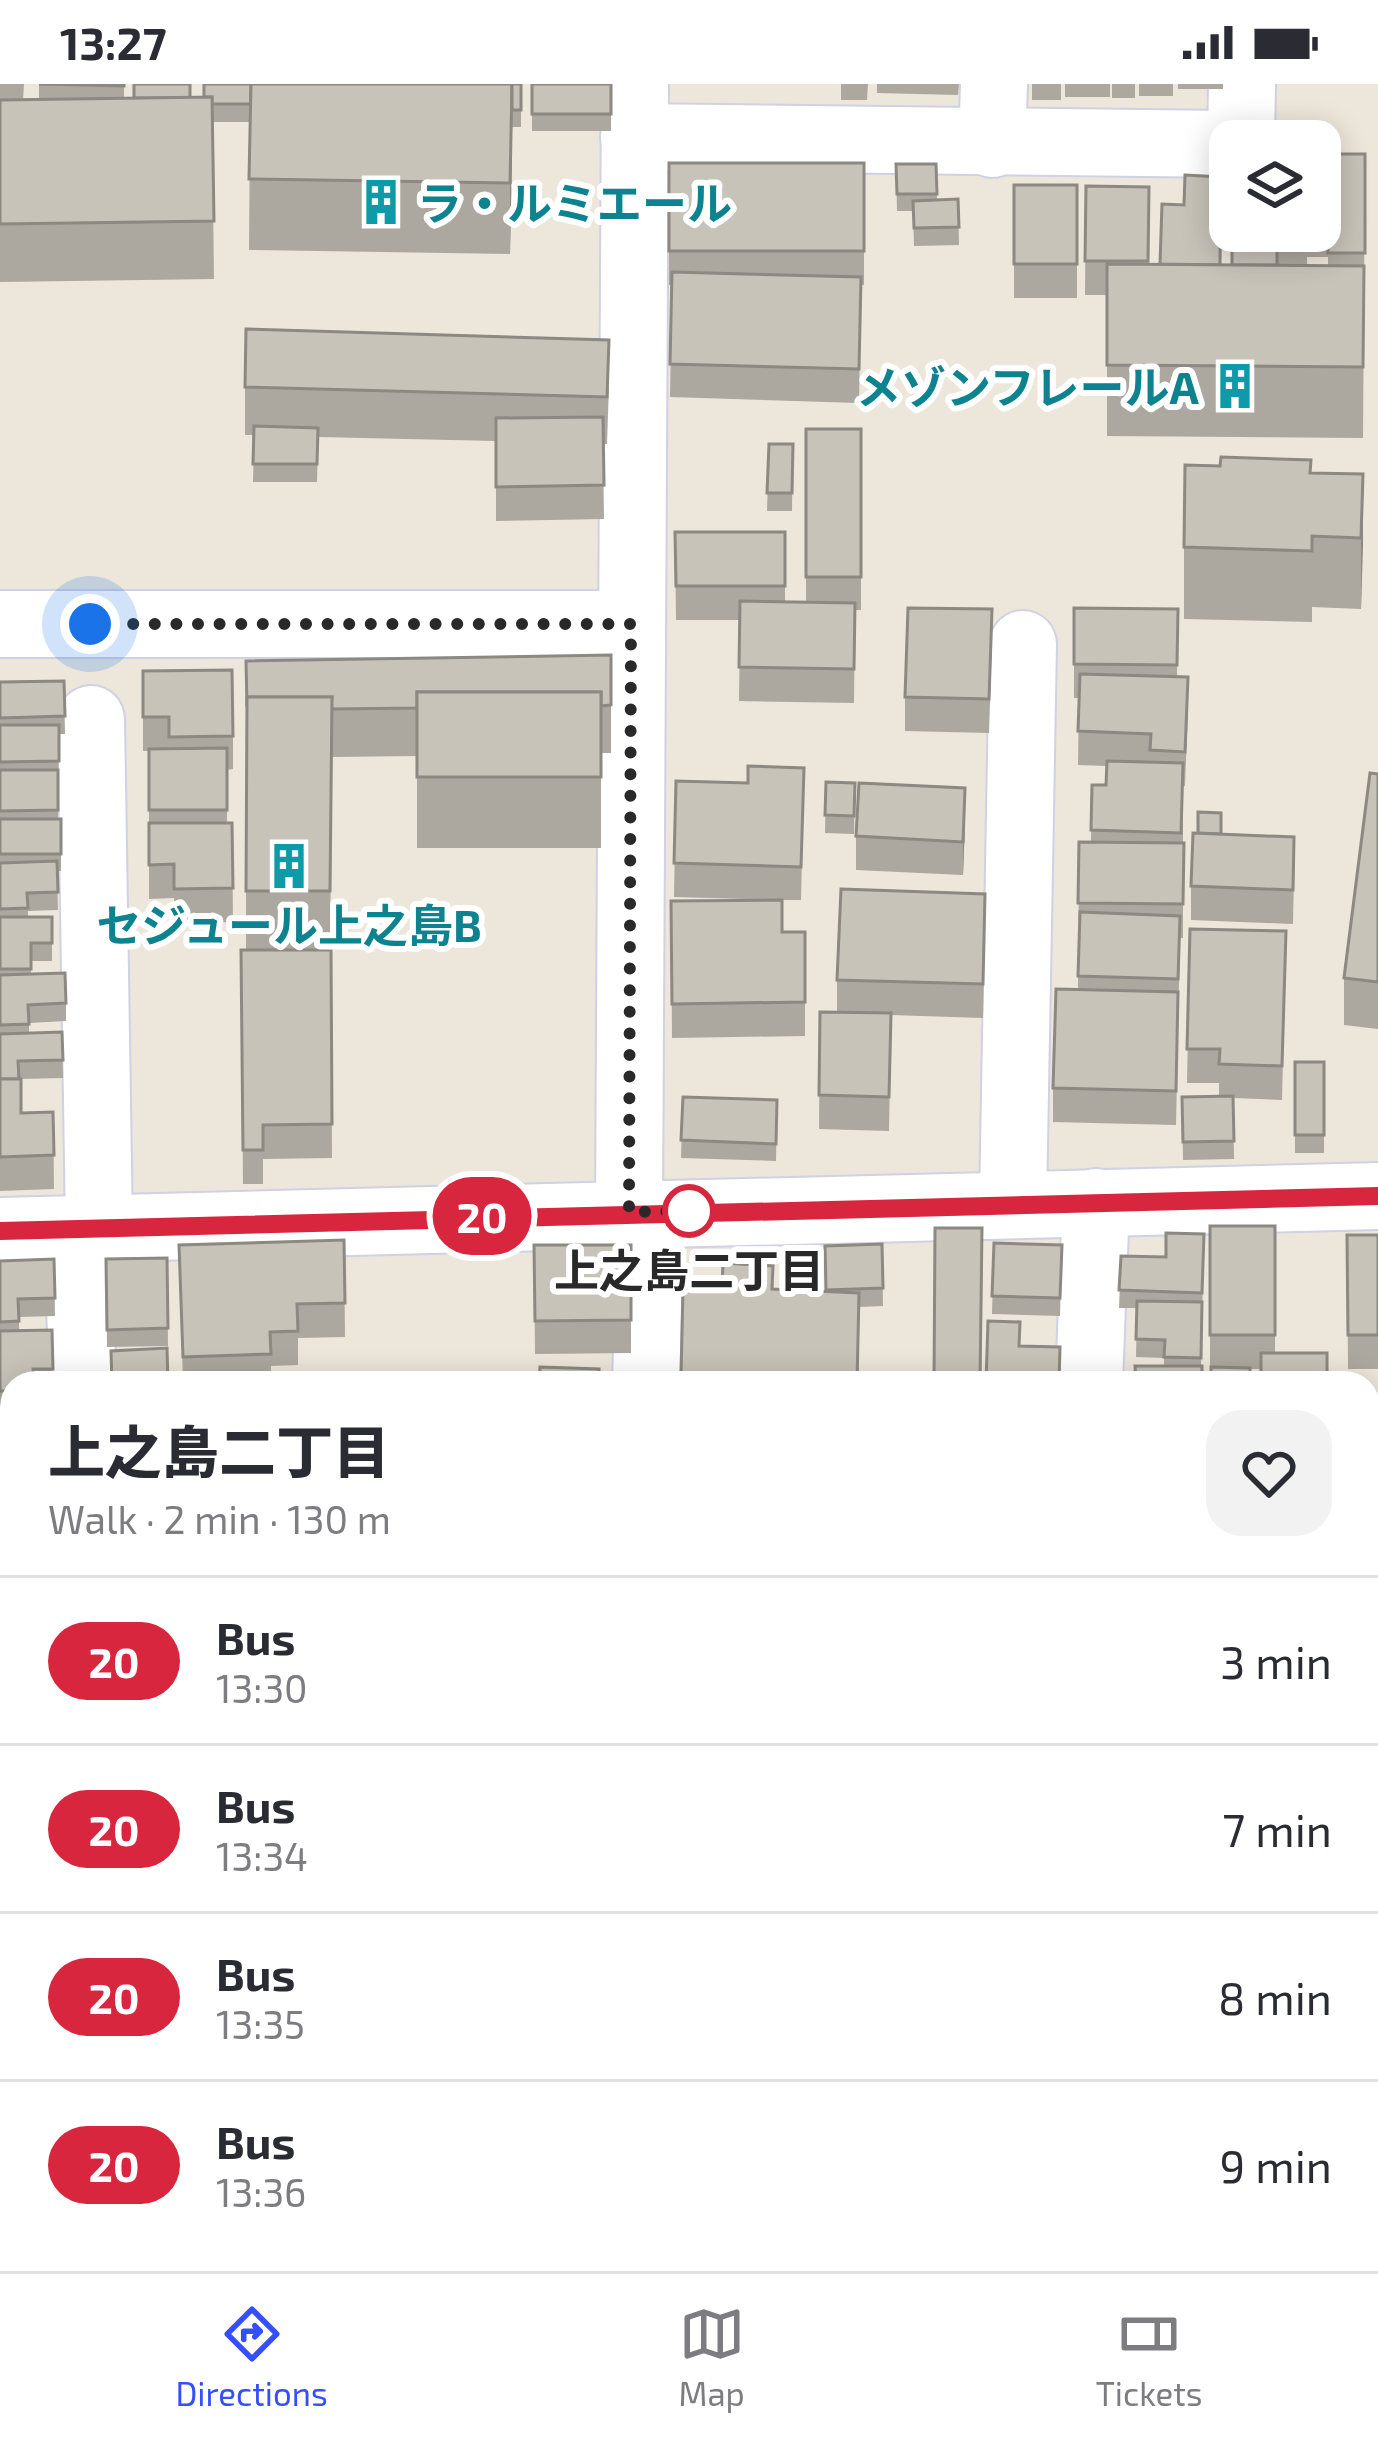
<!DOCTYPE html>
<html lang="en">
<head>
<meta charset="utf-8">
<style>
  :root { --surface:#fff; --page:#f2f2f3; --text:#2b2b33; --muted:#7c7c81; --line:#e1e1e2; --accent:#354eff }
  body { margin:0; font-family:"Exo 2","Noto Sans JP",sans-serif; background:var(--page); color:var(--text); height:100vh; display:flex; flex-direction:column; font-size:45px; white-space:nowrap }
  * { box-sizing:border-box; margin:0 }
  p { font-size:39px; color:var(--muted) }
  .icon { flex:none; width:66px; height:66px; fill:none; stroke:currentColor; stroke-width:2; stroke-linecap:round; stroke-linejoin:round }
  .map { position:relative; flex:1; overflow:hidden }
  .side { position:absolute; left:0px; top:1287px; width:1380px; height:900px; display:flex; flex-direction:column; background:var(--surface); border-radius:36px 36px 0 0; box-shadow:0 6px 30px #0003 }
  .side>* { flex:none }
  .badge { padding:0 24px; border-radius:39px; font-size:42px; line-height:78px }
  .fabs { position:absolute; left:1209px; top:36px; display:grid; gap:24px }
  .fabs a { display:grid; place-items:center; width:132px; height:132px; border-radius:24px; background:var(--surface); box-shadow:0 6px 30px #0003; font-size:60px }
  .you { position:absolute; width:60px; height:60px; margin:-30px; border:9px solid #fff; border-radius:50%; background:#1a73e8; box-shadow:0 0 0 18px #1a73e833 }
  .map>.badge { position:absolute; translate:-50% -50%; box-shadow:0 0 0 6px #fff }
  .round { display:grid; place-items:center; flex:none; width:126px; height:126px; border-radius:36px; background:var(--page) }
  .headline { display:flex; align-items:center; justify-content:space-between; height:204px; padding:0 48px }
  h1 { font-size:57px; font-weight:800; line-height:90px }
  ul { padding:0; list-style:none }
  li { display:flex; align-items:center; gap:36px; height:168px; padding:0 48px; border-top:3px solid var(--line) }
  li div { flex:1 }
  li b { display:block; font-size:45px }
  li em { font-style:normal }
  li .badge { min-width:132px; font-weight:700; text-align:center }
  .status { display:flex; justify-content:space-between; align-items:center; height:84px; padding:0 60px; background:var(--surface); direction:ltr }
  .status svg { height:33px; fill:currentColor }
  .dock { display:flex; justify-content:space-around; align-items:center; height:168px; border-top:3px solid var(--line); background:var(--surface); font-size:33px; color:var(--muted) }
  .dock a { display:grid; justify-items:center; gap:6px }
  .dock .selected { color:var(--accent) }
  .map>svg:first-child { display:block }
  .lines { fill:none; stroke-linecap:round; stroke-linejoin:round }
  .minor-casing { stroke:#cfd1e4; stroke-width:70 }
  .minor { stroke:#fff; stroke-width:66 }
  .wall { fill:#aca89f; fill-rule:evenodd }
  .shaded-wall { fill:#8c8882 }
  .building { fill:#c8c3b9; stroke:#8c8882; stroke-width:3 }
  .line-casing { stroke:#fff; stroke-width:27 }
  .line { stroke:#d7263d; stroke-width:18 }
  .walk { stroke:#292929; stroke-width:12; stroke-dasharray:0 21.6 }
  .stop-dot { fill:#fff; stroke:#d7263d; stroke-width:6 }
  .labels { text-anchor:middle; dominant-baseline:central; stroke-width:12; stroke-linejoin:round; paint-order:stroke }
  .culture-label { font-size:45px; font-weight:bold; fill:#0d838f; stroke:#fff; text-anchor:start }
  .stop-label { font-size:45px; font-weight:bold; fill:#292929; stroke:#fff }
</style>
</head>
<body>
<div class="status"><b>13:27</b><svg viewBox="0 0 49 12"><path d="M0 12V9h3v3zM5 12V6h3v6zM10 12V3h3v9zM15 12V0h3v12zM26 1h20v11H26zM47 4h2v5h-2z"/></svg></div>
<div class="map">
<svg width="1378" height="2187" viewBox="0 0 1378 2187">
  <rect width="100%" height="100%" fill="#ede6da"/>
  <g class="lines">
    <defs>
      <g id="minor">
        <polyline points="634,53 1230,60"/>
        <polyline points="1241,57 1242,0"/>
        <polyline points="992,60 994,0"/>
        <polyline points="0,540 631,540"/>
        <polyline points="91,635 99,1144"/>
        <polyline points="1013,1120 1023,560"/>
        <polyline points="629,1128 635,0"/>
        <polyline points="77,1145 83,1299"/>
        <polyline points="0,1147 1378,1112"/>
        <polyline points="646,1299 651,1128"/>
        <polyline points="1089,1299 1096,1118"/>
        <polyline points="0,1722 12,1722"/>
        <polyline points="0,2062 7,2132"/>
        <polyline points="1368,2142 1378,2142"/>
        <polyline points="978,2175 978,2187"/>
        <polyline points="621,2187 622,2175"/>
      </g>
    </defs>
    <use href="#minor" class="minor-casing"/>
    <use href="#minor" class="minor"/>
  </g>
  <g class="wall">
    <polygon points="0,0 24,0 23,16 39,15 39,0 124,0 124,14 190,14 521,0 521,43 512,43 510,170 249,166 250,38 212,38 214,195 0,198"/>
    <rect x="532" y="0" width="79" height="47"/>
    <polygon points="841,0 868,0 867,16 841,16"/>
    <polygon points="877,0 959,0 958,11 877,9"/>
    <rect x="1032" y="0" width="29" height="16"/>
    <rect x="1065" y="0" width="45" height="13"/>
    <rect x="1112" y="0" width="23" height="14"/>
    <rect x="1139" y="0" width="34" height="12"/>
    <rect x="1178" y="0" width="45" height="5"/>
    <path d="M 1320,70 L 1365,70 L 1363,354 L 1107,352 L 1107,211 L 1085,211 L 1086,102 L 1149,103 L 1149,180 L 1232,181 L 1232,147 L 1320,147 ZM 1307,173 L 1328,173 L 1328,182 L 1307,181 Z"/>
    <polygon points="669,79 864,79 864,201 861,201 859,319 670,313 672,201 669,201"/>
    <polygon points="896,80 936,80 937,116 958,115 959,161 914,162 913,127 897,127"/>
    <rect x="1014" y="101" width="63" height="113"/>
    <polygon points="245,303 609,303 607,360 603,360 604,435 496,437 496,357 318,353 317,398 253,398 254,351 245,351"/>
    <polygon points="806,345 861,345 861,526 855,526 854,619 739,617 740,536 676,536 675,448 785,448 785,517 806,518"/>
    <polygon points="769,360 793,360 792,427 767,427"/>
    <polygon points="1311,389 1363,390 1361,525 1312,523 1312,538 1184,535 1184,463"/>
    <polygon points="1178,525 1177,593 1188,627 1185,702 1183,702 1183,854 1180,854 1176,1041 1053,1038 1053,1004 1078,906 1079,758 1091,758 1092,701 1106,701 1107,682 1078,681 1079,614 1074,614 1074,580"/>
    <polygon points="992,559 989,649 905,647 905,613"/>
    <polygon points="611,571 611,669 601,669 601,764 417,764 417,672 332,673 330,866 331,866 332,1074 263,1075 263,1100 243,1100 241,866 246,866 246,577"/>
    <polygon points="143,587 233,652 233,685 227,686 227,739 232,739 233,838 174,839 174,814 149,815 149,667 143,667"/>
    <polygon points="64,597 65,650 59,650 58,735 61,735 61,787 57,787 58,826 28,827 28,833 52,833 52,877 31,877 31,890 66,919 66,937 29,939 29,949 62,948 63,994 21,995 21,1029 53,1028 54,1105 0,1107 0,598"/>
    <polygon points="804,684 801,816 782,816 782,848 805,848 805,952 672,954 671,817 778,816 674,813 676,697 748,699"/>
    <polygon points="1378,690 1378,945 1344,941 1344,894"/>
    <polygon points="826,698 855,699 854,750 825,749"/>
    <polygon points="965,737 963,791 856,786 856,752"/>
    <polygon points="1221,750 1294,787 1293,840 1191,836 1191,802"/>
    <polygon points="985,843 983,934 891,931 889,1047 819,1045 820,928 837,928 837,896"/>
    <polygon points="1190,845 1286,847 1282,1016 1233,1014 1234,1075 1183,1076 1182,1013 1219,1012 1219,999 1187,999"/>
    <rect x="1295" y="978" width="29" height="91"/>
    <polygon points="683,1013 777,1016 776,1077 681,1074"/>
    <polygon points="1210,1142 1275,1142 1275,1269 1261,1285 1210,1285"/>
    <polygon points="1204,1150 1201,1282 1164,1282 1164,1274 1136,1273 1137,1224 1119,1224 1121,1172 1166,1173"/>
    <polygon points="1347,1151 1378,1151 1378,1285 1348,1285"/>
    <polygon points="344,1156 345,1253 298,1254 298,1281 271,1282 271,1299 183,1299 179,1161"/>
    <polygon points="994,1159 1062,1161 1060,1232 992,1230"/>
    <polygon points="882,1160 883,1222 859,1223 858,1299 681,1299 683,1203 826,1207"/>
    <polygon points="534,1161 631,1161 631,1269 535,1270"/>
    <polygon points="167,1174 168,1262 107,1263 106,1175"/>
    <polygon points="54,1175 55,1232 19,1233 19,1246 52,1246 53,1299 12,1299 12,1411 0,1411 0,1177"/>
    <polygon points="1368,1387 1378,1387 1378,1542 1368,1541"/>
    <polygon points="12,1418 12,1695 0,1695 0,1419"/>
    <rect x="1368" y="1547" width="10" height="117"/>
    <polygon points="12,1740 12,1855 5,1856 2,1796 0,1796 0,1741"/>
    <polygon points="1368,1837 1378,1838 1378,2124 1368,2124"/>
  </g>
  <g class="shaded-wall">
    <polygon points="512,0 512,69 510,170 510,99"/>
    <polygon points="1363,390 1363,461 1361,525 1361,454"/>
    <polygon points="965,704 965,737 963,791 963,758"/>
  </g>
  <g class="building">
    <polygon points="39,0 124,0 124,2"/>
    <rect x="134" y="0" width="56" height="14"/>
    <polygon points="204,0 251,0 251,20 212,20 212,13 204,13"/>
    <polygon points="251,0 512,0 510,99 249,95"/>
    <rect x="512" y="0" width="9" height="26"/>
    <rect x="532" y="0" width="79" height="30"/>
    <polygon points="212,13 214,137 0,140 0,16"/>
    <polygon points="1320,70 1365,70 1365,169 1328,169 1328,139 1320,139"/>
    <rect x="669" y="79" width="195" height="88"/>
    <polygon points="896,80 936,80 937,110 897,110"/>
    <polygon points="1185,91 1221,93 1220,181 1160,180 1162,120 1184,121"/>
    <rect x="1014" y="101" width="63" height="79"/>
    <polygon points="1086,102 1149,103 1148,177 1085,177"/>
    <polygon points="958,115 959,143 914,144 913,117"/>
    <polygon points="1232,147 1307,147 1307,165 1277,165 1277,181 1232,181"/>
    <polygon points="1107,180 1364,182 1363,283 1107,281"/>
    <polygon points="672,188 861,193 859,285 670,280"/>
    <polygon points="246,245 609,256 607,313 245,303"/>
    <polygon points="603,333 604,401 496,403 496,334"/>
    <polygon points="254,342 318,344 317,380 253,380"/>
    <rect x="806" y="345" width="55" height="148"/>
    <polygon points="769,360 793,360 792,409 767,409"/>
    <polygon points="1221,373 1311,376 1310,389 1363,390 1361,454 1312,452 1312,467 1184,463 1185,381 1220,382"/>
    <polygon points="675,448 785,448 785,502 676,502"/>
    <polygon points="740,517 855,519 854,585 739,583"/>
    <polygon points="908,524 992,525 989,615 905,613"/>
    <polygon points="1074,524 1178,525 1177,581 1074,580"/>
    <polygon points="611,571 611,621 601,622 601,608 417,608 417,624 331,625 332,613 247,613 247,623 246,577"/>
    <polygon points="232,586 233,652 169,653 169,633 143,633 143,587"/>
    <polygon points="1080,590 1188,593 1185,668 1150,666 1151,650 1078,647"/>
    <polygon points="64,597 65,632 0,634 0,598"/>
    <rect x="417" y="608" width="184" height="85"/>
    <polygon points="247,613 332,613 330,807 246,807"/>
    <polygon points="0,641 59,641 59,677 0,678"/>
    <polygon points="227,664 227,726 149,726 149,665"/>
    <polygon points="1107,677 1183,679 1181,749 1091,746 1092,701 1106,701"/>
    <polygon points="748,682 804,684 801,783 674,779 676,697 748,699"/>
    <polygon points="0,686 58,686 58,726 0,727"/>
    <polygon points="1370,689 1378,690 1378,898 1344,894"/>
    <polygon points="826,698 855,699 854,732 825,731"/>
    <polygon points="859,699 965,704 963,758 856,752"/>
    <polygon points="1198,728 1221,729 1221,750 1198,749"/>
    <rect x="0" y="735" width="61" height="35"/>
    <polygon points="149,739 232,739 233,804 174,805 174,780 149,781"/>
    <polygon points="1193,749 1294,753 1293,806 1191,802"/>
    <polygon points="1079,758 1184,759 1183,820 1078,819"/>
    <polygon points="57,777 58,808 27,809 28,824 0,825 0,779"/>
    <polygon points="841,805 985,810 983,900 837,896"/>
    <polygon points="782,816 782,848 805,848 805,918 672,920 671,817"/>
    <polygon points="1080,828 1180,832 1178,895 1078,892"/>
    <polygon points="0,833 52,833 52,859 31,859 31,885 0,885"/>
    <polygon points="1190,845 1286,847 1282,982 1219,980 1220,965 1187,965"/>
    <polygon points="241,866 331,866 332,1040 263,1041 263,1066 243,1066"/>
    <polygon points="65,889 66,919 28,921 29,940 0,941 0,891"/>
    <polygon points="1056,905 1178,908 1176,1007 1053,1004"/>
    <polygon points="820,928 891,929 889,1013 819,1011"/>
    <polygon points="62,948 63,976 18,977 19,995 0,995 0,950"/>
    <rect x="1295" y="978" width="29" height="73"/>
    <polygon points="0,995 21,995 21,1029 53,1028 54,1071 0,1073"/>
    <polygon points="1233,1012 1234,1057 1183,1058 1182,1013"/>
    <polygon points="683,1013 777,1016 776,1060 681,1056"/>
    <rect x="1210" y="1142" width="65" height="109"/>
    <polygon points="935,1144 982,1144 980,1299 934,1299"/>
    <polygon points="1166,1149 1204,1150 1202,1209 1119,1206 1121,1172 1166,1173"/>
    <polygon points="1347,1151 1378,1151 1378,1251 1348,1251"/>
    <polygon points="344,1156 345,1219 297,1220 298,1247 270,1248 271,1270 183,1273 179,1161"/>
    <polygon points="994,1159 1062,1161 1060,1214 992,1212"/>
    <polygon points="882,1160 883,1204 826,1206 825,1162"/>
    <polygon points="534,1161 631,1161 631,1236 535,1237"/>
    <polygon points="167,1174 168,1244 107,1246 106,1175"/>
    <polygon points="54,1175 55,1214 18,1215 19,1237 0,1238 0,1177"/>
    <polygon points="723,1179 773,1182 772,1205 859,1209 857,1299 774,1299 774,1295 681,1293 683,1203 722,1204"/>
    <polygon points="1137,1217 1202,1218 1201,1274 1164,1273 1165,1256 1136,1255"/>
    <polygon points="988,1237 1020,1238 1019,1262 1060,1263 1059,1299 986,1299"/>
    <polygon points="52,1246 53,1285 33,1285 34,1299 12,1299 12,1307 0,1307 0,1247"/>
    <polygon points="167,1264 168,1299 112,1299 111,1267"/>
    <rect x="1261" y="1269" width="66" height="30"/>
    <polygon points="1135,1282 1202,1282 1202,1299 1136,1299"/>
    <polygon points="540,1283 599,1285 599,1299 539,1299"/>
    <polygon points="1211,1283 1250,1284 1250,1299 1211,1299"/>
    <polygon points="12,1317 12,1393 0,1393 0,1318"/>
    <rect x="1368" y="1387" width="10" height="83"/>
    <polygon points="12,1418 12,1478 0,1479 0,1419"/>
    <rect x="0" y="1501" width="12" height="48"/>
    <rect x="1368" y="1547" width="10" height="83"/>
    <rect x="0" y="1569" width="12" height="92"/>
    <polygon points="12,1740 12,1778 0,1778 0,1741"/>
    <polygon points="12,1783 12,1837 5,1838 2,1784"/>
    <polygon points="1368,1837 1378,1838 1378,1883 1368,1883"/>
    <polygon points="1368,1909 1378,1909 1378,1949 1368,1948"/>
    <polygon points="1368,1948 1378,1949 1378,2019 1368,2019"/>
    <polygon points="1369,2030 1378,2030 1378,2090 1368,2090"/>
    <polygon points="1368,2172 1378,2172 1378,2187 1266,2187 1265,2176 1368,2175"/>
    <polygon points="17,2175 212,2175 213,2187 18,2187"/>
    <rect x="223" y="2175" width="100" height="12"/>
    <polygon points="332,2175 426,2175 425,2187 332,2187"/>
    <rect x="439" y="2175" width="152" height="12"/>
    <rect x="652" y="2175" width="72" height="12"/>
    <rect x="742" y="2175" width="69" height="12"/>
    <rect x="856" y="2175" width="105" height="12"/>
    <rect x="991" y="2175" width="114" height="12"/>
  </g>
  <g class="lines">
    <defs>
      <polyline id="line" points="0,1147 1378,1112"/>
    </defs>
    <use href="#line" class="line-casing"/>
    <use href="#line" class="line"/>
    <polyline class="walk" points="90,540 631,540 629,1128 689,1127"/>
  </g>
  <defs>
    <symbol id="building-bare" viewBox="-9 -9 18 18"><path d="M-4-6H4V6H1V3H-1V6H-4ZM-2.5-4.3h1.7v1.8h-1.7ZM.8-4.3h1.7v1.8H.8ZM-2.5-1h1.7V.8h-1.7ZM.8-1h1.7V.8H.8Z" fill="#0f9aa8" stroke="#fff" stroke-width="2.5" paint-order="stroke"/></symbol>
  </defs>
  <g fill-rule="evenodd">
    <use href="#building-bare" x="348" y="85" width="66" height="66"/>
    <use href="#building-bare" x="1202" y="269" width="66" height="66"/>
    <use href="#building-bare" x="256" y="749" width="66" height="66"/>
  </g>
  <circle class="stop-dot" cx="689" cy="1127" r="24"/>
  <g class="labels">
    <g class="culture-label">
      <text x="417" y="118">ラ・ルミエール</text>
      <text x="1199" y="302" text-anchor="end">メゾンフレールA</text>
      <text x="289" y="840" text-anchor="middle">セジュール上之島B</text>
    </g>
    <g class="stop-label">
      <text x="689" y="1185">上之島二丁目</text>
    </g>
  </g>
</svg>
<div class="fabs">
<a><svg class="icon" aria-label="layers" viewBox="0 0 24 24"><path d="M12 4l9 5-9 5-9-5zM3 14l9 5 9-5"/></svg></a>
</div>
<div class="you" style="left:90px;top:540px"></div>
<b class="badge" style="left:482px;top:1132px;background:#d7263d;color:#fff">20</b>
<section class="side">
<div class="headline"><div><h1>上之島二丁目</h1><p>Walk · 2 min · 130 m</p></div><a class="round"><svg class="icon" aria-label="heart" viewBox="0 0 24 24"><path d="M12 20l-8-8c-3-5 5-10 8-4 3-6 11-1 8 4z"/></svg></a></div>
<ul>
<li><span class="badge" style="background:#d7263d;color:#fff">20</span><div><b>Bus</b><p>13:30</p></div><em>3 min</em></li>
<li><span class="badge" style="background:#d7263d;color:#fff">20</span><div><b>Bus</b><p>13:34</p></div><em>7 min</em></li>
<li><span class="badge" style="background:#d7263d;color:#fff">20</span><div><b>Bus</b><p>13:35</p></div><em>8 min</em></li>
<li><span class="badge" style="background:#d7263d;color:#fff">20</span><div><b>Bus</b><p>13:36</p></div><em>9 min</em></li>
</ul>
</section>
</div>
<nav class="dock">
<a class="selected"><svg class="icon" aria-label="directions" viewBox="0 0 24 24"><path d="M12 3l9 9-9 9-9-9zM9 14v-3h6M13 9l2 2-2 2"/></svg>Directions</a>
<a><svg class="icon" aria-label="map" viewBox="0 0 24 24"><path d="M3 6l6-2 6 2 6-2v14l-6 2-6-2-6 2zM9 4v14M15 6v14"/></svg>Map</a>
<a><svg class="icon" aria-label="tickets" viewBox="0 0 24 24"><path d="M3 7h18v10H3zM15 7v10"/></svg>Tickets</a>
</nav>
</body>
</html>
